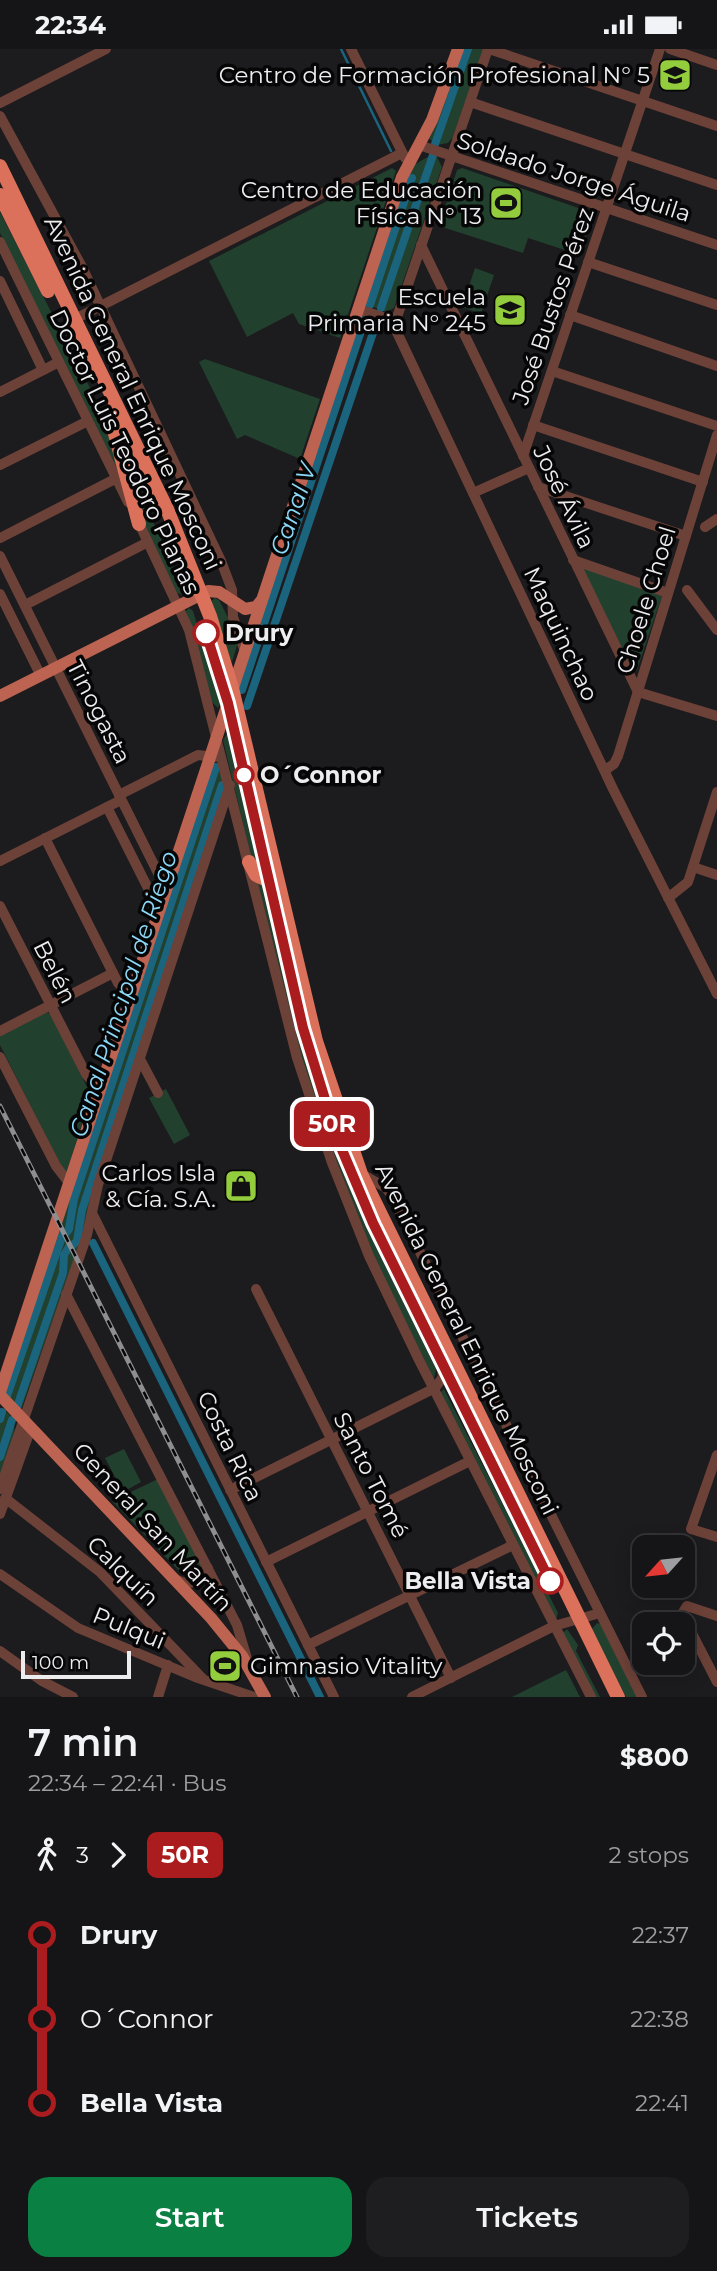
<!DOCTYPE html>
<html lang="en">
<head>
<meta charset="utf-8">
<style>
  :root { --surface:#151416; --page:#1e1d1f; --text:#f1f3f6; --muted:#9d9ea1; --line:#343335; --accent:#0b8043 }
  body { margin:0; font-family:Montserrat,sans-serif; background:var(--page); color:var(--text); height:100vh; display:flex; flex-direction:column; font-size:26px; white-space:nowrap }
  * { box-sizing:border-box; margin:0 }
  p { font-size:23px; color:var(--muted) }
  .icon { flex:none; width:38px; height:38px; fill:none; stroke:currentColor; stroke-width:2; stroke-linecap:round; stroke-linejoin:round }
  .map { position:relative; height:1648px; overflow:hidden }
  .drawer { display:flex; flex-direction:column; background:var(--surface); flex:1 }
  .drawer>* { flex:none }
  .badge { padding:0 14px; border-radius:10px; font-size:24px; line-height:46px }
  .needle { width:46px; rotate:243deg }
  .buttons { position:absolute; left:632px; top:1486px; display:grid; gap:14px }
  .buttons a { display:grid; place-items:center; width:63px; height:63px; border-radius:14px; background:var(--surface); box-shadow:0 4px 18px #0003,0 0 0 2px var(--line); font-size:35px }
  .scale { position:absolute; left:21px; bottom:18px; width:110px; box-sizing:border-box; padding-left:7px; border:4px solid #edecef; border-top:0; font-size:19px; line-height:24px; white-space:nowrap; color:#edecef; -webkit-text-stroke:5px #070607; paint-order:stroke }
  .map>.badge { position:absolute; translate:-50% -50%; box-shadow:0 0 0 4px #fff }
  .legs { display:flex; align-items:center; gap:10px; height:77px; padding:0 28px; font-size:23px }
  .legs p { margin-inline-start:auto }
  .head { display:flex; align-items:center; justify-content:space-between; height:119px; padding:0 28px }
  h1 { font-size:38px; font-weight:600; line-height:52px }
  .primary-button { display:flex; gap:14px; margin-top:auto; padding:14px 28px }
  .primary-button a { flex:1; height:80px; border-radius:21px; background:var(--accent); color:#fff; font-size:28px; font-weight:600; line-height:80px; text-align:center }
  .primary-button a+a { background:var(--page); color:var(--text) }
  ul { padding:0 28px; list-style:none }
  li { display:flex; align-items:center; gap:24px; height:84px; font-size:26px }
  li i { display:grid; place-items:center; width:10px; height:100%; margin:0 9px; background:currentColor }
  li i::after { content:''; width:18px; height:18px; margin:-9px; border:5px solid; border-radius:50%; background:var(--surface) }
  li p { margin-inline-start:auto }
  li:first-child i { background:linear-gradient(#0000 50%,currentColor 0) }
  li:last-child i { background:linear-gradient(currentColor 50%,#0000 0) }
  .status { display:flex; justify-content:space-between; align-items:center; height:49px; padding:0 35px; background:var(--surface); direction:ltr }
  .status svg { height:19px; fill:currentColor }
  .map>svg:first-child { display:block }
  .green { fill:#21412e }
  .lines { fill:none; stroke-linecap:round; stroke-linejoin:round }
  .stream { stroke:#1b647d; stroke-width:2.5 }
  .canal { stroke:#1b647d; stroke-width:8 }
  .minor { stroke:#6c4138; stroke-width:10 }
  .major { stroke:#bc6351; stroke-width:12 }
  .highway { stroke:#dc715b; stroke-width:14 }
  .rail-casing { stroke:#8e8d90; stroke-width:5 }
  .rail { stroke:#070607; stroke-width:2.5; stroke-dasharray:8; stroke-linecap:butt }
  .line-1-casing { stroke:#fff; stroke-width:16 }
  .line-1 { stroke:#ab1c1f; stroke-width:10 }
  .stop-1-dot { fill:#fff; stroke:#ab1c1f; stroke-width:3.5 }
  .labels { text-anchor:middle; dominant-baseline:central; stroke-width:7; stroke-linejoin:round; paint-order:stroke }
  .poi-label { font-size:23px; fill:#edecef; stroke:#070607; text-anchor:end }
  .street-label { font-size:23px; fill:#edecef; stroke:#070607 }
  .stop-label { font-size:23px; font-weight:bold; fill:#edecef; stroke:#070607; text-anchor:start }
  .water-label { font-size:24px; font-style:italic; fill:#8bd8f7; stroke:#070607 }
</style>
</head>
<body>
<div class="status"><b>22:34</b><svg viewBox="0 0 49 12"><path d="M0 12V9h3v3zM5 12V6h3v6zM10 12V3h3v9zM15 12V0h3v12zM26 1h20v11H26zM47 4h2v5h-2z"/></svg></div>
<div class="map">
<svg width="717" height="1648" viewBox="0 0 717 1648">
  <rect width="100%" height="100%" fill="#1c1b1e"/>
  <g class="green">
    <polygon points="461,0 483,0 453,88 448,94 437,96 428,89"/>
    <polygon points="431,106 437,108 442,118 394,259 386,263 366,255 404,136 414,116"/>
    <polygon points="392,119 396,122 340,289 299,275 293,264 247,288 209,212"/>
    <polygon points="462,119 590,163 593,167 581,202 577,205 528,189 523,204 439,177 457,121"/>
    <polygon points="0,163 109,376 133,454 0,184"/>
    <polygon points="475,219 494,226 481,265 462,258"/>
    <polygon points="205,310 320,350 300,410 245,386 237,390 199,313"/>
    <polygon points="133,429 184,540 183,546 177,544 143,475"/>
    <polygon points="583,518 662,547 637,621 633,623 581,519"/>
    <polygon points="215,549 219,551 239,590 232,613 223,597 226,594 211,552"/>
    <polygon points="189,559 193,562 221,654 218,659 212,653 186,562"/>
    <polygon points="228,683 235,702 233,706 261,822 253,817 223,691"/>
    <polygon points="213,714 220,716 225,738 85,1179 21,1361 5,1343"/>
    <path d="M 257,832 L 264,835 C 283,916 299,998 327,1077 C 356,1161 398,1240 436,1320 L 434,1330 L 375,1212 L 311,1047 Z"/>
    <polygon points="47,963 51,966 91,1046 67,1122 64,1123 0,996 0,987"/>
    <polygon points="166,1040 190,1086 174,1095 149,1049"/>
    <polygon points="444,1340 558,1564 557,1568 555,1569 440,1344"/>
    <path d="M 0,1360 C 29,1369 7,1407 0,1427 Z"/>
    <polygon points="124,1400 141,1433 123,1443 105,1409"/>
    <polygon points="158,1430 201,1513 201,1523 192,1529 182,1525 112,1452"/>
    <polygon points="597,1574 601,1575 637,1648 626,1648 592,1580"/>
    <polygon points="567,1580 578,1596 576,1602 600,1648 594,1648 563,1584"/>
    <polygon points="566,1621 580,1648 512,1648"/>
  </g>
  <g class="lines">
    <polyline class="stream" points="341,0 391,102"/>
    <g class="canal">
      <polyline points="435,95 468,0"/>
      <polyline points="370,256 412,129"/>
      <polyline points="381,259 433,106"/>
      <polyline points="242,641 365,270"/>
      <polyline points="247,657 376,275"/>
      <polyline points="66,1184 69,1180 74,1150 216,718"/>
      <polyline points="93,1194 320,1648"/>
      <polyline points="72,1197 77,1192 82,1161 222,736"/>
      <polyline points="7,1347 63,1185"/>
      <polyline points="17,1358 63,1224 64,1206 69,1198"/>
      <polyline points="0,1370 2,1363"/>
      <polyline points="0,1408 12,1371"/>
    </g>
    <g class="minor">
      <polyline points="351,0 405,109"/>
      <polyline points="488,0 394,277 613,740 717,945"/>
      <polyline points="489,0 717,77"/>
      <polyline points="670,0 717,16"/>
      <polyline points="470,53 717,136"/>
      <polyline points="0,54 106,0"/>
      <polyline points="0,67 82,218 221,512 232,541 233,568 244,600"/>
      <polyline points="419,96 717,196"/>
      <polyline points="0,193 128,453"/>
      <polyline points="421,196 638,643 717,667"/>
      <polyline points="588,213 717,256"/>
      <polyline points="0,232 43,321"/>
      <polyline points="358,260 395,272"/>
      <polyline points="570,266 717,317"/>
      <polyline points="73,271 402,104"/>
      <polyline points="552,322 717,377"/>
      <polyline points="0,343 59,313"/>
      <polyline points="533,376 703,433"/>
      <polyline points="523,407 660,0"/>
      <polyline points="0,416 88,372"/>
      <polyline points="538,438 686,487"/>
      <polyline points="473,444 529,419"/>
      <polyline points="137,470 189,581 297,1009 332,1114 369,1207 419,1311 591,1648"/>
      <polyline points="705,478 717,470"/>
      <polyline points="0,489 117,429"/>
      <polyline points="0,507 158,824 169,833"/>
      <polyline points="573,511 668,544"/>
      <polyline points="687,541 717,581"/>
      <polyline points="0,545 41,627"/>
      <polyline points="25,556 148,493"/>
      <polyline points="605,721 614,715 618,707 717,386"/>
      <polyline points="119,746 198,706 215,708"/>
      <polyline points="107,758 159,861"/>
      <polyline points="45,789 118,934 131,947"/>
      <polyline points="0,812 121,751"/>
      <polyline points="693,818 717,826"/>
      <polyline points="668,849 688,833 717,743"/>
      <polyline points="0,857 86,1025 99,1041"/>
      <polyline points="0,982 113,924"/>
      <polyline points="0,1008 56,1117 69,1134"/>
      <polyline points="140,1010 158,1044"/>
      <polyline points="362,1125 386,1139 392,1147 642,1648"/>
      <polyline points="92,1164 334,1648"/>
      <polyline points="256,1240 451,1629"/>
      <polyline points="66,1245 237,1576 248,1613"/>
      <polyline points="717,1406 691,1480 717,1488"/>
      <polyline points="0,1440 87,1186 98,1136 230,736"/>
      <polyline points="230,1441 435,1339 443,1328 441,1313"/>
      <polyline points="5,1449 100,1523 203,1630"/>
      <polyline points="0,1465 31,1379"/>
      <polyline points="266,1513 470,1412"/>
      <polyline points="0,1525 78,1579 195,1628 254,1648"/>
      <path d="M 177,1531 C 190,1537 202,1533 208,1519"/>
      <polyline points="717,1567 687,1557 682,1565 717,1633"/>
      <polyline points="308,1596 513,1496"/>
      <polyline points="0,1602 42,1632 73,1648"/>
      <polyline points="158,1648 168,1616"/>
      <polyline points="412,1648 554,1577 600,1564"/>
    </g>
    <g class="major">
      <polyline points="0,647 208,542 219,543 245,560 256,558 261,552"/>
      <polyline points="0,1343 402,128 432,71 458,0"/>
      <polyline points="0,1346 211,1569 242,1607 265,1648"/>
    </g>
    <g class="highway">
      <polyline points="0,117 167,460 210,567 232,639 316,992 361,1125 618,1648"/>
      <polyline points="0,146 48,242"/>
      <polyline points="110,366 139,475"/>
      <polyline points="249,813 256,826 269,832"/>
    </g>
    <defs>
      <polyline id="rail" points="0,1057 297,1648"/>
    </defs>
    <use href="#rail" class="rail-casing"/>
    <use href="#rail" class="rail"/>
  </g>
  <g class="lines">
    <defs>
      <polyline id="line-1" points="206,584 228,654 303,979 337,1089 373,1174 550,1532"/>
    </defs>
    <use href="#line-1" class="line-1-casing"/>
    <use href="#line-1" class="line-1"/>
  </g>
  <defs>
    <symbol id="university-square" viewBox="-11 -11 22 22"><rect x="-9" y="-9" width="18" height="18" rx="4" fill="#93cc3d" stroke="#070607"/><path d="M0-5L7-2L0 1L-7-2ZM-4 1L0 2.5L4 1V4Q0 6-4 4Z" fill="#111"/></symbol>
    <symbol id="stadium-square" viewBox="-11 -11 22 22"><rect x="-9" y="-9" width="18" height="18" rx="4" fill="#93cc3d" stroke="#070607"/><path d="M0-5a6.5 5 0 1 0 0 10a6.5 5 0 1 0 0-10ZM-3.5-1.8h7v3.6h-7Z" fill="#111"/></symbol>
    <symbol id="school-square" viewBox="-11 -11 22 22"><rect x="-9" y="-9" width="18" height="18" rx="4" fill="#93cc3d" stroke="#070607"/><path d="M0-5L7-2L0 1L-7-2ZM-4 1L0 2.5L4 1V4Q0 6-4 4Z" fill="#111"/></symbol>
    <symbol id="shop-square" viewBox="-11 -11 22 22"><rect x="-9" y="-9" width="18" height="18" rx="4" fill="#93cc3d" stroke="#070607"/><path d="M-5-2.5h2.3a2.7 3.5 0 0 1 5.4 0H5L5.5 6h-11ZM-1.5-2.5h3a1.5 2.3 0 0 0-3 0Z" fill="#111"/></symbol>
  </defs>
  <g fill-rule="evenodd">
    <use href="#university-square" x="656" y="7" width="38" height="38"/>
    <use href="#stadium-square" x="487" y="135" width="38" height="38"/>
    <use href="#school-square" x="491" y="242" width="38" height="38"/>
    <use href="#shop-square" x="222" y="1118" width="38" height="38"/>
    <use href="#stadium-square" x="206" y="1598" width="38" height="38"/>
  </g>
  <g class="stop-1-dot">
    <circle cx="206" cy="584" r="12"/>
    <circle cx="244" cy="726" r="9"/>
    <circle cx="550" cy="1532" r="12"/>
  </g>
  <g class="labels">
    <g class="poi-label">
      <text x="650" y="26">Centro de Formación Profesional N° 5</text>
      <text x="482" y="141">Centro de Educación<tspan x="482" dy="26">Física N° 13</tspan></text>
      <text x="486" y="248">Escuela<tspan x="486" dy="26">Primaria N° 245</tspan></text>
      <text x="216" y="1124">Carlos Isla<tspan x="216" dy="26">&amp; Cía. S.A.</tspan></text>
      <text x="250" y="1617" text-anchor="start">Gimnasio Vitality</text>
    </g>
    <g class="street-label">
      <text transform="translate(574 128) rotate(18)">Soldado Jorge Águila</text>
      <text transform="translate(553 257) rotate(-71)">José Bustos Pérez</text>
      <text transform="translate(133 344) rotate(65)">Avenida General Enrique Mosconi</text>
      <text transform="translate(125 403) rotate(64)">Doctor Luis Teodoro Planas</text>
      <text transform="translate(564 448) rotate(64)">José Ávila</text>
      <text transform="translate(646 551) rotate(-73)">Choele Choel</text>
      <text transform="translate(561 585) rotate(65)">Maquinchao</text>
      <text transform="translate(99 663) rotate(63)">Tinogasta</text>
      <text transform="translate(55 923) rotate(63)">Belén</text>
      <text transform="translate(467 1290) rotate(64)">Avenida General Enrique Mosconi</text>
      <text transform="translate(230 1397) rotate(64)">Costa Rica</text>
      <text transform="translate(371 1426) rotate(63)">Santo Tomé</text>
      <text transform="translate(153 1478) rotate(47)">General San Martín</text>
      <text transform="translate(123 1522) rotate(44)">Calquín</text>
      <text transform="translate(129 1579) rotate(22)">Pulqui</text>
    </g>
    <g class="stop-label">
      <text x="225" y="584">Drury</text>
      <text x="260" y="726">O´Connor</text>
      <text x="531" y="1532" text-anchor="end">Bella Vista</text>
    </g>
    <g class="water-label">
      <text transform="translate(293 460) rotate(-71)">Canal V</text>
      <text transform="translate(123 945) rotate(-72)">Canal Principal de Riego</text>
    </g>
  </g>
</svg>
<div class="buttons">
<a><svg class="needle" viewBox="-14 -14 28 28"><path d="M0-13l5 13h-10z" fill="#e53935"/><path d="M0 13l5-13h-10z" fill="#9d9ea1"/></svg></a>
<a><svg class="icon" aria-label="locate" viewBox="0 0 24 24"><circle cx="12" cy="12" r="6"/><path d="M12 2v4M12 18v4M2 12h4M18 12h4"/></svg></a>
</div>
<div class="scale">100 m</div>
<b class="badge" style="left:332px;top:1075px;background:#ab1c1f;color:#fff">50R</b>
</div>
<section class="drawer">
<div class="head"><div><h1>7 min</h1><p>22:34 – 22:41 · Bus</p></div><b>$800</b></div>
<div class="legs"><svg class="icon" aria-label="walk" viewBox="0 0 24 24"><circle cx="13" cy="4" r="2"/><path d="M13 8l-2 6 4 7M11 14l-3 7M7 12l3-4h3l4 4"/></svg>3<svg class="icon" aria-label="forward" viewBox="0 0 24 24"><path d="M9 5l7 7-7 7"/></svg><b class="badge" style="background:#ab1c1f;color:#fff">50R</b><p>2 stops</p></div>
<ul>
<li><i style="color:#ab1c1f"></i><b>Drury</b><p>22:37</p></li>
<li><i style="color:#ab1c1f"></i><span>O´Connor</span><p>22:38</p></li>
<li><i style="color:#ab1c1f"></i><b>Bella Vista</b><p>22:41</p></li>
</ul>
<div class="primary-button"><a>Start</a><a>Tickets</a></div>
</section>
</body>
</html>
